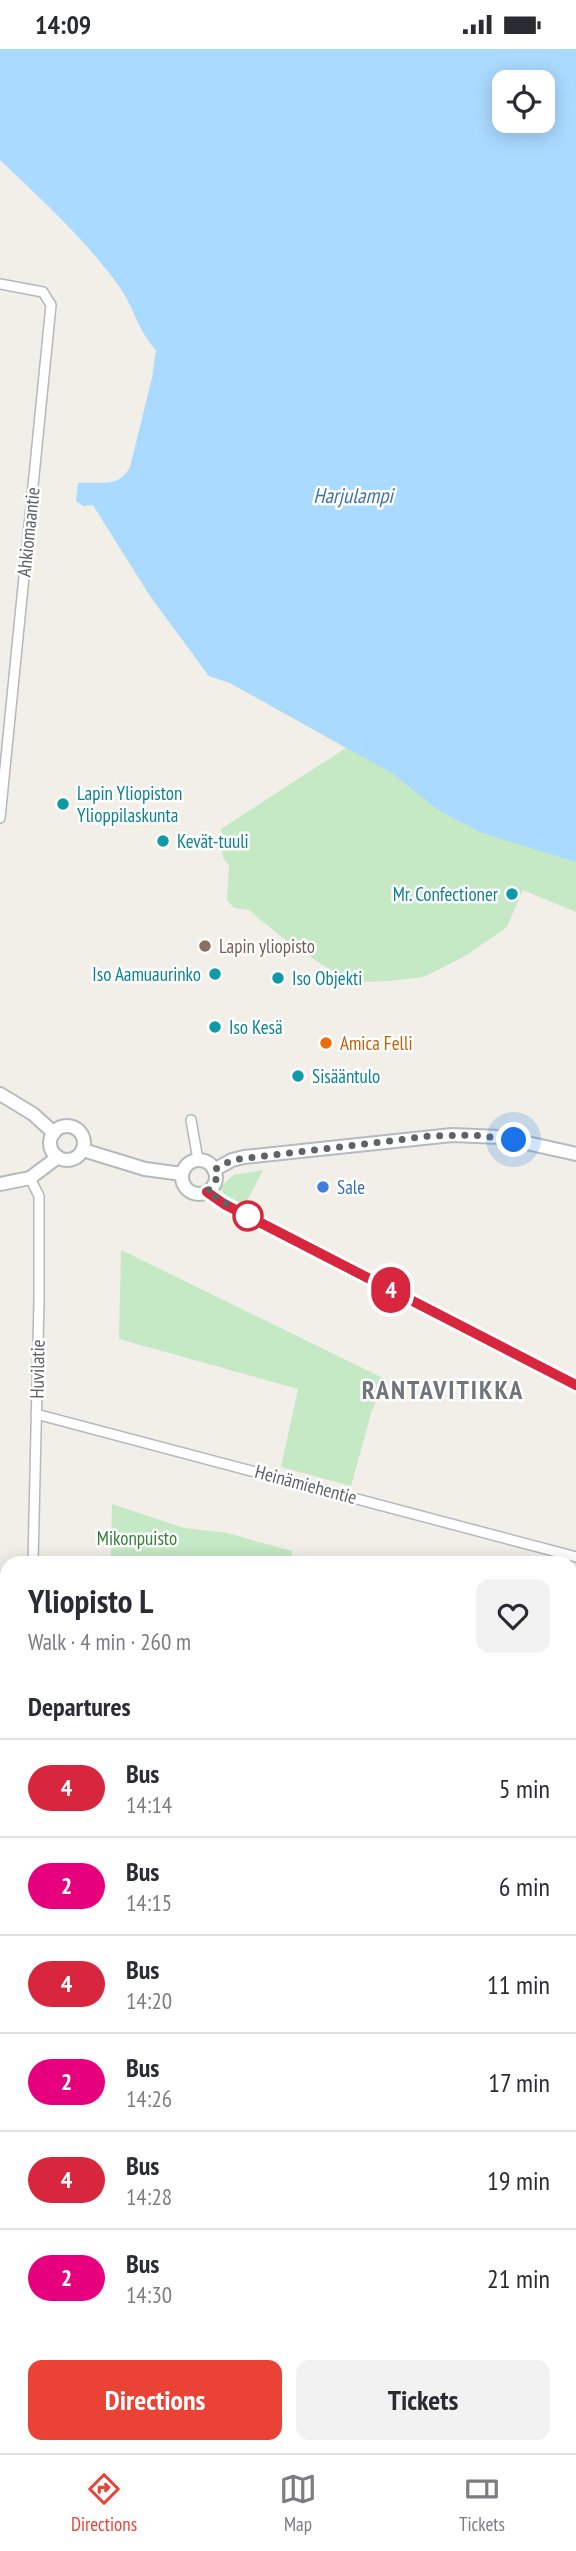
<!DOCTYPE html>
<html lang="en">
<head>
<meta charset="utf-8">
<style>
  :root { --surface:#fff; --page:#f2f2f3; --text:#2b2b33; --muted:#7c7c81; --line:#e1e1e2; --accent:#ea4335 }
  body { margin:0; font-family:"PT Sans Narrow",sans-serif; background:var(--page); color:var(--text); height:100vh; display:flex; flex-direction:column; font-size:26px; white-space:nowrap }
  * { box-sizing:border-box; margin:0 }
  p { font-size:23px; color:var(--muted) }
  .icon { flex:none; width:38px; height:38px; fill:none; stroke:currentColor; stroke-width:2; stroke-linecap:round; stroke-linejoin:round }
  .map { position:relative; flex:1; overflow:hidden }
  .details { position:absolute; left:0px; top:1507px; width:578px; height:898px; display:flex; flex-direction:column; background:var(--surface); border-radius:21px 21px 0 0; box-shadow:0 4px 18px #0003 }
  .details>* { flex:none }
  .badge { padding:0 14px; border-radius:23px; font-size:24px; line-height:46px }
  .buttons { position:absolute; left:492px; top:21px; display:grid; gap:14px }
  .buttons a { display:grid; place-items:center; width:63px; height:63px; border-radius:14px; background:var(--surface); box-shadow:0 4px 18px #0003; font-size:35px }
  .you { position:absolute; width:35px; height:35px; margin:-18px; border:5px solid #fff; border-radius:50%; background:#1a73e8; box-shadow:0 0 0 10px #1a73e833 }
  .map>.badge { position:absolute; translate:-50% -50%; box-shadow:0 0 0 4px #fff }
  h2 { padding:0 28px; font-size:26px; line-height:63px }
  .round { display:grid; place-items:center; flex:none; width:74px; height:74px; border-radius:14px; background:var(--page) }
  .headline { display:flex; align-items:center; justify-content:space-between; height:119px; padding:0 28px }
  h1 { font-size:33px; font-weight:800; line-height:52px }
  .primary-button { display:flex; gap:14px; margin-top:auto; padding:14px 28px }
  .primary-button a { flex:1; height:80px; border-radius:14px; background:var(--accent); color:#fff; font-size:28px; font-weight:800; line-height:80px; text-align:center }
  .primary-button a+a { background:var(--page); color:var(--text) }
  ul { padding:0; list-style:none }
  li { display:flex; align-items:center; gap:21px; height:98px; padding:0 28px; border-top:2px solid var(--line) }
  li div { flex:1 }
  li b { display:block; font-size:26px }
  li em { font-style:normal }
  li .badge { min-width:77px; font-weight:700; text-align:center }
  .status { display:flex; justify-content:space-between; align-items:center; height:49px; padding:0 35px; background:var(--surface); direction:ltr }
  .status svg { height:19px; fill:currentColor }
  .tabs { display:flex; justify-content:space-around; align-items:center; height:98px; border-top:2px solid var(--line); background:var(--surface); font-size:19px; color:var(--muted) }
  .tabs a { display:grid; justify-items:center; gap:4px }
  .tabs .active { color:var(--accent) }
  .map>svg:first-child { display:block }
  .green { fill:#c5e8c5 }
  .water { fill:#aadaff; fill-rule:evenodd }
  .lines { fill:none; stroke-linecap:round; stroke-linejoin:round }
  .street-casing { stroke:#b5b8bc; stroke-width:12 }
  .secondary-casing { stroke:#b6babf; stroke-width:16 }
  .street { stroke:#fff; stroke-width:9 }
  .secondary { stroke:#fff; stroke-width:12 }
  .line-casing { stroke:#fff; stroke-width:16 }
  .line { stroke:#d7263d; stroke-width:10 }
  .walk { stroke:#5f6368; stroke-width:7; stroke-dasharray:0 12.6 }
  .culture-dot { fill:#0f9aa8; stroke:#fff; stroke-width:2.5 }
  .education-dot { fill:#8d6e63; stroke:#fff; stroke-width:2.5 }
  .food-dot { fill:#e8710a; stroke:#fff; stroke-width:2.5 }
  .shop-dot { fill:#3f7fe0; stroke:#fff; stroke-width:2.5 }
  .stop-dot { fill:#fff; stroke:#d7263d; stroke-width:3.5 }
  .labels { text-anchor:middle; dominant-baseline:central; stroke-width:5; stroke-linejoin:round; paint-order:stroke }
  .street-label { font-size:19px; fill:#5f6368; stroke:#fff }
  .culture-label { font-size:19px; fill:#0d838f; stroke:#fff; text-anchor:start }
  .education-label { font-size:19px; fill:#785e54; stroke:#fff; text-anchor:start }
  .food-label { font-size:19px; fill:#c56008; stroke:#fff; text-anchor:start }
  .shop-label { font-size:19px; fill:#366cbe; stroke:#fff; text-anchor:start }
  .park-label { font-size:19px; fill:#348238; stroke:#fff }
  .water-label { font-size:21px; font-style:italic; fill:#4174aa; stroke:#fff }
  .district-label { font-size:26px; font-weight:bold; letter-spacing:2px; fill:#70757a; stroke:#fff }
</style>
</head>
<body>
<div class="status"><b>14:09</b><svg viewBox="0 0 49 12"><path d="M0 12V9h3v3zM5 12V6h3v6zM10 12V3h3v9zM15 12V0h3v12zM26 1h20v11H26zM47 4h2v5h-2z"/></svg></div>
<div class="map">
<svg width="576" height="2404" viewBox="0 0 576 2404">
  <rect width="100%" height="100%" fill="#f1efe8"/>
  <g class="green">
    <polygon points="576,406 576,863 523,841 507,878 467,906 424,928 389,932 364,933 330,921 280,887 249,861 234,859 227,851 229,816 223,809 221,780 346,699 230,634 209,627 150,547 93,456"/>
    <polygon points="263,1121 245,1156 224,1145 220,1139 233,1126"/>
    <polygon points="121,1201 387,1331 372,1361 351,1437 281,1418 298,1340 119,1290"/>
    <polygon points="112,1455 184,1479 227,1484 292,1502 291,1514 111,1514"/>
  </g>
  <g class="water">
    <path d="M 0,0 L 576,0 L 576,813 L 482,784 L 440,762 L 390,723 L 230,634 L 209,627 L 150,547 L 93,456 L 83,457 L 76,452 L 78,434 C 100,432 118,440 130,418 L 152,329 L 156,301 C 137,281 134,257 118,236 C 84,189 42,151 0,111 ZM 542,33 L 542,72 L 504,72 L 504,33 Z"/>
    <polygon points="0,1847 7,1847 7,1900 1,1901"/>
    <polygon points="576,1886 576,2363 571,2365 570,1887"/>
    <polygon points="7,1903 7,2322 0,2322 0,1906"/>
    <path d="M 416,2398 L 494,2398 C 468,2404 442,2404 416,2398 Z"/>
  </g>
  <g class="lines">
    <defs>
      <g id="street">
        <polyline points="0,235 43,243 51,256 0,769"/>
        <polyline points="191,1071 198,1111"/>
        <polyline points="30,1129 39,1147 39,1251 33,1514"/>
        <polyline points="207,1143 224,1155 576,1336"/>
        <polyline points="36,1365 576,1508"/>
        <polyline points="570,1674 576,1675"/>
        <polyline points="0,1777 7,1779"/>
        <polyline points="570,1794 576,1795"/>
      </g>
      <g id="secondary">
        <polyline points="0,1045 33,1065 54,1084"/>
        <circle cx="67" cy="1094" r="17"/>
        <polyline points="83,1101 145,1120 182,1125"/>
        <circle cx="199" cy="1128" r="17"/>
        <polyline points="214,1121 232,1111 244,1108 452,1086 500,1088 576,1105"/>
        <polyline points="0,1135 30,1129 58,1108"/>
        <polyline points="0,2391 7,2392"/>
        <polyline points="35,2398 68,2404"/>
      </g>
    </defs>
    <use href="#street" class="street-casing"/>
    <use href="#secondary" class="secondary-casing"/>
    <use href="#street" class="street"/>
    <use href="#secondary" class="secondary"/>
  </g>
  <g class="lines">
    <defs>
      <polyline id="line" points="207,1143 224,1155 576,1336"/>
    </defs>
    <use href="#line" class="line-casing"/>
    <use href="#line" class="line"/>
    <polyline class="walk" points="248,1167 207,1143 216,1131 214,1121 232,1111 430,1087 474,1086 514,1091"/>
  </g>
  <g class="culture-dot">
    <circle cx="63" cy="755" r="7"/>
    <circle cx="163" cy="792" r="7"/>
    <circle cx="512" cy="845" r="7"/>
    <circle cx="215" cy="925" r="7"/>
    <circle cx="278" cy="929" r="7"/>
    <circle cx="215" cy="978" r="7"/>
    <circle cx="298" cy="1027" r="7"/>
  </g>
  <circle class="education-dot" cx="205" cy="897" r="7"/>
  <circle class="food-dot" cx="326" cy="994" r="7"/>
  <circle class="shop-dot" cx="323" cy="1138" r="7"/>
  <circle class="stop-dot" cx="248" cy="1167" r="14"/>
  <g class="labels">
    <g class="street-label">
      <text transform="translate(28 483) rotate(-84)">Ahkiomaantie</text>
      <text transform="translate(37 1320) rotate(-89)">Huvilatie</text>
      <text transform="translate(306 1435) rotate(15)">Heinämiehentie</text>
    </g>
    <g class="culture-label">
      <text x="77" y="744">Lapin Yliopiston<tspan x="77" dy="22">Ylioppilaskunta</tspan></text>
      <text x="177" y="792">Kevät-tuuli</text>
      <text x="498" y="845" text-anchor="end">Mr. Confectioner</text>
      <text x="201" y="925" text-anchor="end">Iso Aamuaurinko</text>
      <text x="292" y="929">Iso Objekti</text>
      <text x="229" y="978">Iso Kesä</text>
      <text x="312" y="1027">Sisääntulo</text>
    </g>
    <g class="education-label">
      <text x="219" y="897">Lapin yliopisto</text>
    </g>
    <g class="food-label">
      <text x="340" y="994">Amica Felli</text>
    </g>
    <g class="shop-label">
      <text x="337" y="1138">Sale</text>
    </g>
    <g class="park-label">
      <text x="137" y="1489">Mikonpuisto</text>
    </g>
    <g class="water-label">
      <text x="353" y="446">Harjulampi</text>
    </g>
    <g class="district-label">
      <text x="443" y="1340">RANTAVITIKKA</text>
    </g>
  </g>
</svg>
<div class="buttons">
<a><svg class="icon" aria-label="locate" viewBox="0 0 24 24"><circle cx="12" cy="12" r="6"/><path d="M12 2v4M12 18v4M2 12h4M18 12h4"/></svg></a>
</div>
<div class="you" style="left:514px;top:1091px"></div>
<b class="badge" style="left:391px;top:1241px;background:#d7263d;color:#fff">4</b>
<section class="details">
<div class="headline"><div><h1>Yliopisto L</h1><p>Walk · 4 min · 260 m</p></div><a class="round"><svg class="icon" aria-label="heart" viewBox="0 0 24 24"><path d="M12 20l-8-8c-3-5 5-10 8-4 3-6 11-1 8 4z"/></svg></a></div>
<h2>Departures</h2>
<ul>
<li><span class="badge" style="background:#d7263d;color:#fff">4</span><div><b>Bus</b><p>14:14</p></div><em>5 min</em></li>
<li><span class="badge" style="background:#e6007e;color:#fff">2</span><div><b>Bus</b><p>14:15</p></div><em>6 min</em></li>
<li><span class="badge" style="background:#d7263d;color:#fff">4</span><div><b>Bus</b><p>14:20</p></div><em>11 min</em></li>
<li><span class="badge" style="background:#e6007e;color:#fff">2</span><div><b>Bus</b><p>14:26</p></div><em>17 min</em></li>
<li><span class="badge" style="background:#d7263d;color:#fff">4</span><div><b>Bus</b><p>14:28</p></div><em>19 min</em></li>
<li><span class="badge" style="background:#e6007e;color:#fff">2</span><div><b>Bus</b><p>14:30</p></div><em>21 min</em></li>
</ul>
<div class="primary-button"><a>Directions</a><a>Tickets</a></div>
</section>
</div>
<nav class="tabs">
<a class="active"><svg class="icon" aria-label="directions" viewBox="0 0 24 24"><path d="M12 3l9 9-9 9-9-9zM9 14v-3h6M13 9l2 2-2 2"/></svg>Directions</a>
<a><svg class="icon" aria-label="map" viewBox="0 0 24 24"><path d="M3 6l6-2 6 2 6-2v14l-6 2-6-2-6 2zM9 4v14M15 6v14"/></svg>Map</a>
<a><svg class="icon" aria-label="tickets" viewBox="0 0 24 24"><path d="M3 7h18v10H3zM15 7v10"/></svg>Tickets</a>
</nav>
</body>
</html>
